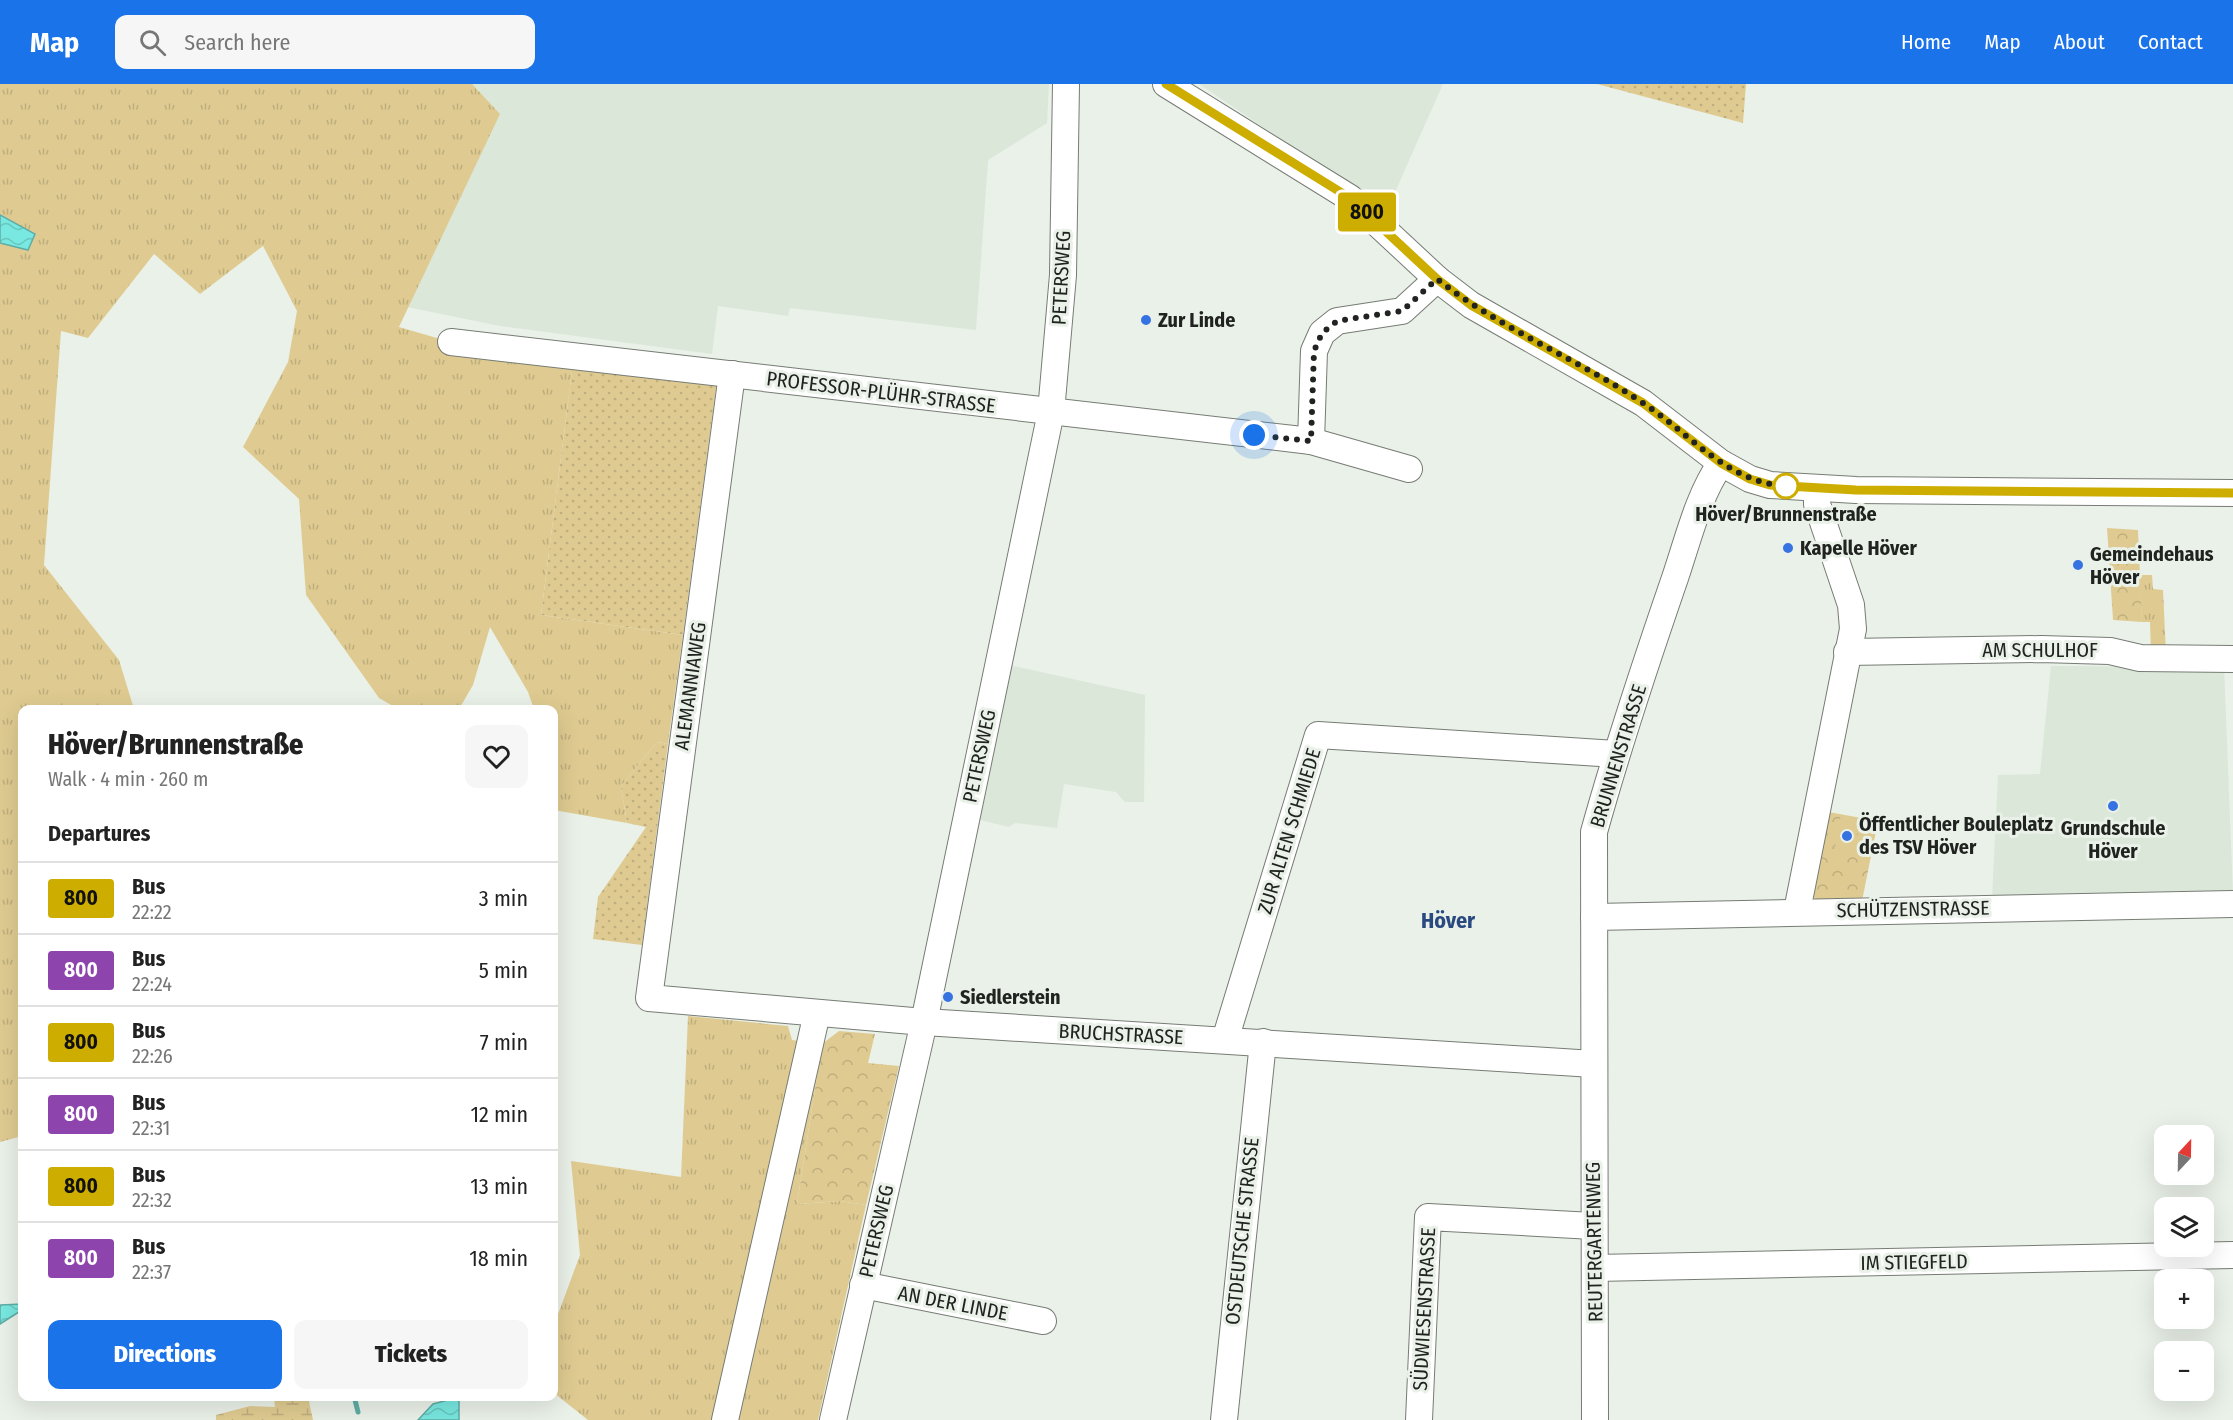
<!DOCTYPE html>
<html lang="en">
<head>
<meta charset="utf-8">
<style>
  :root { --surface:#fff; --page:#f6f6f6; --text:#222; --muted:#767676; --line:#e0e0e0; --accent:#1a73e8 }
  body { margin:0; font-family:"Fira Sans Condensed",sans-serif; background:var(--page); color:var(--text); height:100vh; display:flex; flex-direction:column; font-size:22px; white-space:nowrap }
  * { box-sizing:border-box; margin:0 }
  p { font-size:20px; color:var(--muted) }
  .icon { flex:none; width:33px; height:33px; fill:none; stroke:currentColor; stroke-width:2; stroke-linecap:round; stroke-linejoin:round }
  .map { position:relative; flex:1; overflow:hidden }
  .side { position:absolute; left:18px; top:621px; width:540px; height:696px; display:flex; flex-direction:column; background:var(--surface); border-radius:12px; box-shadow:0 6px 24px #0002 }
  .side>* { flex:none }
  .badge { padding:0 12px; border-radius:4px; font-size:21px; line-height:39px }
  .needle { width:39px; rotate:22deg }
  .buttons { position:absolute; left:2154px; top:1041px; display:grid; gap:12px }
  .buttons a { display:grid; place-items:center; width:60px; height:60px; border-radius:12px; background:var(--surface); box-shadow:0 6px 24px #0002; font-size:30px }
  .you { position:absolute; width:30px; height:30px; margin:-15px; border:4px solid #fff; border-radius:50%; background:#1a73e8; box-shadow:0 0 0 9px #1a73e833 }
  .map>.badge { position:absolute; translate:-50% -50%; box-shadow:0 0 0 3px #fff }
  h2 { padding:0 30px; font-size:22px; line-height:54px }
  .round { display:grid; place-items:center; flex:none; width:63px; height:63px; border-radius:12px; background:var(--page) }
  .summary { display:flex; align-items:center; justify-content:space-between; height:102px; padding:0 30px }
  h1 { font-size:28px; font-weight:800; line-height:45px }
  .action { display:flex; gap:12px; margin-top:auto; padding:12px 30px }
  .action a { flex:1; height:69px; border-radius:12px; background:var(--accent); color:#fff; font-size:24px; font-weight:800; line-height:69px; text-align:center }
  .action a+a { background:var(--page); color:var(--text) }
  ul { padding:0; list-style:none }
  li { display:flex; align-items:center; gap:18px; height:72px; padding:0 30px; border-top:2px solid var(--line) }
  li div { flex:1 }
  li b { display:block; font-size:22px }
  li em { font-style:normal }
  li .badge { min-width:66px; font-weight:700; text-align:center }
  header { display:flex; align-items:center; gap:36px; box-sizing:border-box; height:84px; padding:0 30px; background:var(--accent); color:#fff }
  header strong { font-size:28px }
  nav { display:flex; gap:33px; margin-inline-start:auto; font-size:21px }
  .search { width:420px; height:54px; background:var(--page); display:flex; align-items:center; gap:15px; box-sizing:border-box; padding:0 21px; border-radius:12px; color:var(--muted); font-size:22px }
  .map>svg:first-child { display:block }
  .built { fill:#dbe7d9 }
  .grass { fill:url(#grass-tufts) }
  .wetland { fill:url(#wetland-marsh) }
  .park { fill:url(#park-crowns) }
  .garden { fill:url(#garden-dots) }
  .pitch { fill:#dfcb91 }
  .water { fill:url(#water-waves); stroke:#5eada6; stroke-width:1.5 }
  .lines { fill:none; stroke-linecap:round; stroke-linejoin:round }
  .stream { stroke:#5eada6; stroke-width:5 }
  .minor-casing { stroke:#767c74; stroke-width:28 }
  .minor { stroke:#fff; stroke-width:26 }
  .line-casing { stroke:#fff; stroke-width:14 }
  .line { stroke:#cdad00; stroke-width:9 }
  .walk { stroke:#202320; stroke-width:6; stroke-dasharray:0 10.8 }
  .poi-dot { fill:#3672e1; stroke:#eaf1e8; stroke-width:2 }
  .stop-dot { fill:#fff; stroke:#cdad00; stroke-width:3 }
  .labels { text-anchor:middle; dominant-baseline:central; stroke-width:6; stroke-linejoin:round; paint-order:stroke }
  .street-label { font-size:20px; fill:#202320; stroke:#eaf1e8 }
  .poi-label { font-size:20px; font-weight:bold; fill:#202320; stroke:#eaf1e8; text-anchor:start }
  .stop-label { font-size:20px; font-weight:bold; fill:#202320; stroke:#eaf1e8 }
  .quarter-label { font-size:22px; font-weight:bold; fill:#2a4980; stroke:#eaf1e8 }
</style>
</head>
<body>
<header>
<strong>Map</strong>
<div class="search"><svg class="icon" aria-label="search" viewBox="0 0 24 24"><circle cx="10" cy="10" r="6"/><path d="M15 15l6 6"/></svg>Search here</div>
<nav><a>Home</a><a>Map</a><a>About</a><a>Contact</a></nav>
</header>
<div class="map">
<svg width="2233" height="1336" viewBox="0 0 2233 1336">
  <defs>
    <pattern id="grass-tufts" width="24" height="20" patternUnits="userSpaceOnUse" patternTransform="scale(1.5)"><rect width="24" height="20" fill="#dfcb91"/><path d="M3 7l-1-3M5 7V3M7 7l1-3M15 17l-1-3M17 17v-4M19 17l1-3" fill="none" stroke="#bfae7d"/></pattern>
    <pattern id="wetland-marsh" width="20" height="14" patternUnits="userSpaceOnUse" patternTransform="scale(1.5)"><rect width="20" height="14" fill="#dfcb91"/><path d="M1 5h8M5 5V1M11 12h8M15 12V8" fill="none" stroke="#bfae7d"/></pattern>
    <pattern id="park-crowns" width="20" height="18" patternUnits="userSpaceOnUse" patternTransform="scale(1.5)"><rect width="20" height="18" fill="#dfcb91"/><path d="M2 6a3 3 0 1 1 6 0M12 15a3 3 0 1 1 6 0" fill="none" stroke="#bfae7d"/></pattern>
    <pattern id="garden-dots" width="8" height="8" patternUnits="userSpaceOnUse" patternTransform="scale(1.5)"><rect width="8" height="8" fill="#dfcb91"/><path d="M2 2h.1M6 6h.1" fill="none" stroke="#bfae7d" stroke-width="1.8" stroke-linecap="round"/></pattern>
    <pattern id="water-waves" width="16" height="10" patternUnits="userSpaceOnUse" patternTransform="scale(1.5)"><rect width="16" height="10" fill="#78e8e0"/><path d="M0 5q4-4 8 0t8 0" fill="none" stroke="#68c7c0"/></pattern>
  </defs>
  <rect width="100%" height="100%" fill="#eaf1e8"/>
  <g class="built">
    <polygon points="424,0 1049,0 1047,39 988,76 976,246 790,224 788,232 718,222 712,270 500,242 329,207"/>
    <polygon points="1199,0 1443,0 1387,126"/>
    <polygon points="1009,581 1145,611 1144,718 1125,718 1116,708 1064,700 1057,744 1015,739 1009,743 976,735"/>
    <polygon points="2051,582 2224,583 2233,811 1992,815 1998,691 2040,690"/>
  </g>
  <g class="grass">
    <polygon points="0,0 472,0 500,30 399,243 495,271 573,279 541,531 683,551 668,660 657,658 621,702 627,739 554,726 554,626 534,625 528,608 490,543 473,601 459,625 398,625 379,614 306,511 299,415 243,363 288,278 297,227 263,162 200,210 154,170 88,254 61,247 44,481 119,576 134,625 22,626 22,1052 0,1058"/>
    <polygon points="2139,491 2152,491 2153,505 2163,506 2166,570 2151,570 2150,538 2142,538"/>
    <polygon points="688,932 788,942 792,956 822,960 797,1120 840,1117 866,1121 818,1336 588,1336 554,1309 554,1241 580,1171 571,1077 681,1093"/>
  </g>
  <polygon class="wetland" points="274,1313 308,1313 313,1336 216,1336 216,1331 250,1322 275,1323"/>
  <g class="park">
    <polygon points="2107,444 2138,446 2142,538 2113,536"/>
    <polygon points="1823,727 1878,737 1862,817 1818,818 1808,807"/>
    <polygon points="839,947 875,950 868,979 899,982 866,1121 840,1117 797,1120 822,960"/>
  </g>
  <g class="garden">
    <polygon points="1597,0 1746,0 1743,39"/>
    <polygon points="573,279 717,297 683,551 541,531"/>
    <polygon points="657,658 668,660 642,861 593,855 598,813 646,743 627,739 621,702"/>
  </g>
  <polygon class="pitch" points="1841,731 1860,735 1852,773 1834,769"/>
  <g class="water">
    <polygon points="0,131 35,150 28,166 0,159"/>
    <polygon points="22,1220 22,1226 0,1240 0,1221"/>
    <polygon points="459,1313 459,1336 418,1336 433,1320"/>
  </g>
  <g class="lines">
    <polyline class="stream" points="354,1312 358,1328"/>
    <defs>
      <g id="minor">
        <polyline points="1166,0 1350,114 1437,195 1471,221 1643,319 1721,379 1750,395 1770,401 1856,406 2233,409"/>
        <polyline points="451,258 1311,357 1409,385"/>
        <polyline points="732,290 649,914 924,938 1594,980"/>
        <polyline points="1311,357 1314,267 1322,249 1337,237 1402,227 1437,195"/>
        <polyline points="1847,568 2041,565 2110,567 2140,574 2233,575"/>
        <polyline points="1797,827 1853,545 1851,521 1817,420 1817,405"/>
        <polyline points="1594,833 2233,820"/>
        <polyline points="1225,956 1318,651 1616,670"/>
        <polyline points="1595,1184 2233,1171"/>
        <polyline points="863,1201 1043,1237"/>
        <polyline points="725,1336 817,929"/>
        <polyline points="833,1336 924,938 1051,328 1063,191 1066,0"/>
        <polyline points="1224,1336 1263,958"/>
        <polyline points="1419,1336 1428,1133 1593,1142"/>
        <path d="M 1595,1336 L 1594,748 C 1618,662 1646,578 1675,494 C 1688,456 1698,412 1721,379"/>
      </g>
    </defs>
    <use href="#minor" class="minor-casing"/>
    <use href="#minor" class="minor"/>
  </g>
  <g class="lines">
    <defs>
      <polyline id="line" points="1166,0 1350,114 1437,195 1471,221 1643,319 1721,379 1750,395 1770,401 1856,406 2233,409"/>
    </defs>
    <use href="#line" class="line-casing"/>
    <use href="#line" class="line"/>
    <path class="walk" d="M 1254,351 L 1311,357 L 1314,267 L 1322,249 L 1337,237 L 1402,227 L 1437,195 C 1502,246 1576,274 1643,319 C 1689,349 1728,399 1786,402"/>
  </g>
  <g class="poi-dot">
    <circle cx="1146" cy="236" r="6"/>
    <circle cx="1788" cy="464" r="6"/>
    <circle cx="2078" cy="481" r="6"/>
    <circle cx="2113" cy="722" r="6"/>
    <circle cx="1847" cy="752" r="6"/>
    <circle cx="948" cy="913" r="6"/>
  </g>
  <circle class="stop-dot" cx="1786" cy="402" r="12"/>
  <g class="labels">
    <g class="street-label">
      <text transform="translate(1061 194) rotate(-87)">PETERSWEG</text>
      <text transform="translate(881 308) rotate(7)">PROFESSOR-PLÜHR-STRASSE</text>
      <text x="2040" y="566">AM SCHULHOF</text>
      <text transform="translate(690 602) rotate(-82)">ALEMANNIAWEG</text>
      <text transform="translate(979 672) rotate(-78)">PETERSWEG</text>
      <text transform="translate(1618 672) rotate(-73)">BRUNNENSTRASSE</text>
      <text transform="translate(1289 747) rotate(-73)">ZUR ALTEN SCHMIEDE</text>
      <text transform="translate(1913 825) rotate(-1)">SCHÜTZENSTRASSE</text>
      <text transform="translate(1121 950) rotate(3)">BRUCHSTRASSE</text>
      <text transform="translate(876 1147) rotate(-77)">PETERSWEG</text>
      <text transform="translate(1242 1147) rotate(-84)">OSTDEUTSCHE STRASSE</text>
      <text transform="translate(1594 1158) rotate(-91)">REUTERGARTENWEG</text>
      <text transform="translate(1914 1178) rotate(-1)">IM STIEGFELD</text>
      <text transform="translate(953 1219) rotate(11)">AN DER LINDE</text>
      <text transform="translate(1424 1225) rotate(-87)">SÜDWIESENSTRASSE</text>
    </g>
    <g class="poi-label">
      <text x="1158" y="236">Zur Linde</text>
      <text x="1800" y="464">Kapelle Höver</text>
      <text x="2090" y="470">Gemeindehaus<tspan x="2090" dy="23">Höver</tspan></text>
      <text x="1859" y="740">Öffentlicher Bouleplatz<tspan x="1859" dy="23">des TSV Höver</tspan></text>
      <text x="2113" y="744" text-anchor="middle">Grundschule<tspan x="2113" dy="23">Höver</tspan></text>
      <text x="960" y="913">Siedlerstein</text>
    </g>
    <g class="stop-label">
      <text x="1786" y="430">Höver/Brunnenstraße</text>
    </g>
    <g class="quarter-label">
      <text x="1448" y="836">Höver</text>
    </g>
  </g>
</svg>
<div class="buttons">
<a><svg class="needle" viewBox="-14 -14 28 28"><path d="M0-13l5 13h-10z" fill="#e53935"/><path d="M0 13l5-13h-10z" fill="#767676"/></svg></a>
<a><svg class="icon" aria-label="layers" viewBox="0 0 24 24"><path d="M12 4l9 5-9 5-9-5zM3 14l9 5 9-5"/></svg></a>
<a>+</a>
<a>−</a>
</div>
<div class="you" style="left:1254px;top:351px"></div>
<b class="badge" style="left:1367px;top:128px;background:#cdad00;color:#111">800</b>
<section class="side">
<div class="summary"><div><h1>Höver/Brunnenstraße</h1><p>Walk · 4 min · 260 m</p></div><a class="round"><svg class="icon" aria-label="heart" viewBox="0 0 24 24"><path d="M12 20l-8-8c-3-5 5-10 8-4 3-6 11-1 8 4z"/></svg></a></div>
<h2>Departures</h2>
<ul>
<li><span class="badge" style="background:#cdad00;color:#111">800</span><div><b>Bus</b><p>22:22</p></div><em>3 min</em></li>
<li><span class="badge" style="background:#8e44ad;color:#fff">800</span><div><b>Bus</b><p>22:24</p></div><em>5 min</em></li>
<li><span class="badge" style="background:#cdad00;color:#111">800</span><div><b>Bus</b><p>22:26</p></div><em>7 min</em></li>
<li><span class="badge" style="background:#8e44ad;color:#fff">800</span><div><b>Bus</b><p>22:31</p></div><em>12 min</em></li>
<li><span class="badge" style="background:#cdad00;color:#111">800</span><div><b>Bus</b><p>22:32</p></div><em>13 min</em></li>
<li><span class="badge" style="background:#8e44ad;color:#fff">800</span><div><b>Bus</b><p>22:37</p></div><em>18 min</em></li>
</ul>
<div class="action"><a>Directions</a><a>Tickets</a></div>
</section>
</div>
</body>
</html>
